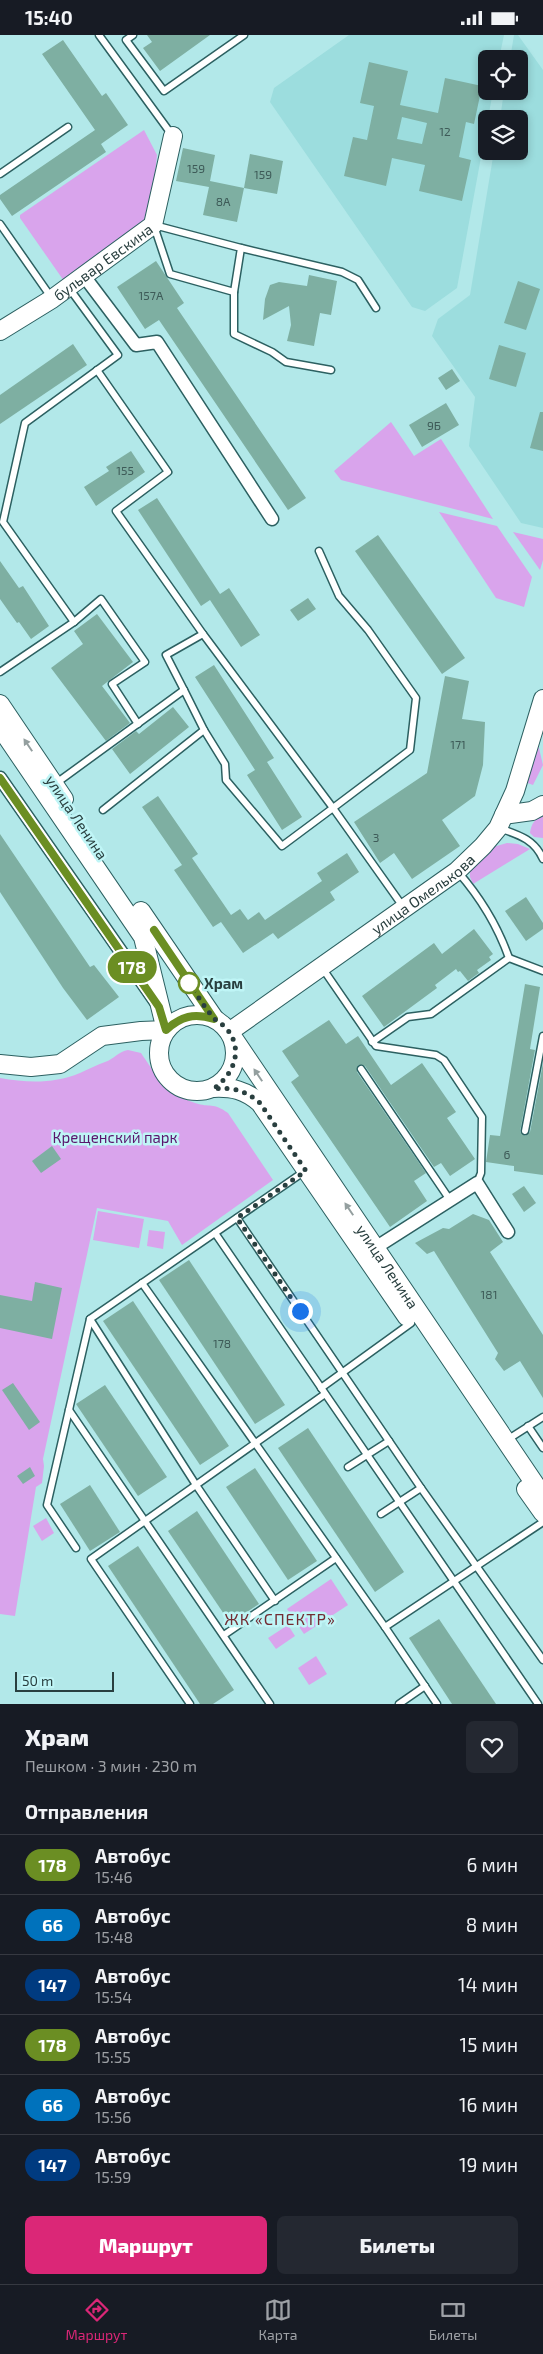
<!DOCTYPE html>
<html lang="ru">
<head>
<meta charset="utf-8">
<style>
  :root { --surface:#171b24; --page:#242831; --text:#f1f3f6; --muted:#9ea1a6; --line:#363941; --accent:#db2777 }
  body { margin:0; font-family:"Exo 2",sans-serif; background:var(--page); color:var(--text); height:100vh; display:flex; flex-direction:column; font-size:19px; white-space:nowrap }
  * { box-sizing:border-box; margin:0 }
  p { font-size:16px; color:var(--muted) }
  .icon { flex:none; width:28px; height:28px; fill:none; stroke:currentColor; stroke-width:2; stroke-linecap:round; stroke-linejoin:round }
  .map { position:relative; height:1669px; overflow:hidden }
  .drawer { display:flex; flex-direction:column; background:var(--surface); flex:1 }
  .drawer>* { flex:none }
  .badge { padding:0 10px; border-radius:16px; font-size:18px; line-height:32px }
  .tools { position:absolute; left:478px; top:15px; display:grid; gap:10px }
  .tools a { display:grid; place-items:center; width:50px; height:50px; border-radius:8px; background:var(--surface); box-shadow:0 2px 8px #0003; font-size:25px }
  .scale { position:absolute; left:15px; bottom:12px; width:99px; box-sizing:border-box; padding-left:5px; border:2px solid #293f3f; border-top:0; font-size:14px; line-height:18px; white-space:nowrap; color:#293f3f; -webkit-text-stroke:4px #bff5f6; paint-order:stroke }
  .you { position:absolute; width:25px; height:25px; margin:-12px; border:4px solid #fff; border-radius:50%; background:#1a73e8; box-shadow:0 0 0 8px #1a73e833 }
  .map>.badge { position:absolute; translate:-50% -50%; box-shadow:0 0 0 2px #fff }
  h2 { padding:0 25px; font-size:19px; line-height:45px }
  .round { display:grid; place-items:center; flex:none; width:52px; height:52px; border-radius:8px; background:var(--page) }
  .overview { display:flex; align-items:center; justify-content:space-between; height:85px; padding:0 25px }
  h1 { font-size:24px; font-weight:800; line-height:38px }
  .cta { display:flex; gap:10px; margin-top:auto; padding:10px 25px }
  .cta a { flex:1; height:58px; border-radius:8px; background:var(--accent); color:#fff; font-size:20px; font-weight:800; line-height:58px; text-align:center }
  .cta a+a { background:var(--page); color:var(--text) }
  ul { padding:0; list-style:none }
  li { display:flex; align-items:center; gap:15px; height:60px; padding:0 25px; border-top:1px solid var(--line) }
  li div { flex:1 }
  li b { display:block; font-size:19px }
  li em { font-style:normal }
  li .badge { min-width:55px; font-weight:700; text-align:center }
  .status { display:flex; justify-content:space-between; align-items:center; height:35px; padding:0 25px; background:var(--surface); direction:ltr }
  .status svg { height:14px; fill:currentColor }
  .tabs { display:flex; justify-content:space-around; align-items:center; height:70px; border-top:1px solid var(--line); background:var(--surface); font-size:14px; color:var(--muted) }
  .tabs a { display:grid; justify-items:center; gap:2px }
  .tabs .selected { color:var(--accent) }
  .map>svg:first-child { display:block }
  .built { fill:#9cddde }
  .green { fill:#d9a4ec }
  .building { fill:#7eafa2; fill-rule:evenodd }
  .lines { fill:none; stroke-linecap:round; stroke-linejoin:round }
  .lane-casing { stroke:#2c6061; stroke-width:9 }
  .street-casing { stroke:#2c6061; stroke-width:15 }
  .secondary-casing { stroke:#2c6061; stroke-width:20 }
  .lane { stroke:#fff; stroke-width:6 }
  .street { stroke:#fff; stroke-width:12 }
  .secondary { stroke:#fff; stroke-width:18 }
  .oneway { fill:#949f9f }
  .line-casing { stroke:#fff; stroke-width:11 }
  .line { stroke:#6b8e23; stroke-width:8 }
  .walk { stroke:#293f3f; stroke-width:5; stroke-dasharray:0 9 }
  .stop-dot { fill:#fff; stroke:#6b8e23; stroke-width:2.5 }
  .labels { text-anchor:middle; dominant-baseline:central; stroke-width:5; stroke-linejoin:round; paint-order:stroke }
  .number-label { font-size:12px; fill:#3e5b58 }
  .street-label { font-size:15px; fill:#293f3f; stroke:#bff5f6 }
  .stop-label { font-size:15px; font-weight:bold; fill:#293f3f; stroke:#bff5f6; text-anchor:start }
  .park-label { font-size:15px; fill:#59156c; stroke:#bff5f6 }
  .neighbourhood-label { font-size:16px; letter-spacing:1px; fill:#732c33; stroke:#bff5f6 }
</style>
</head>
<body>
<div class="status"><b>15:40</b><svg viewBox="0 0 49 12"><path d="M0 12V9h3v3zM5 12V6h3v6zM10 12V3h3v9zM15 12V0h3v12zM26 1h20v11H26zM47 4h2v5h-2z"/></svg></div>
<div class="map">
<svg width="543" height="1669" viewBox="0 0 543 1669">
  <rect width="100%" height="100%" fill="#b2e8e9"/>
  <g class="built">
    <polygon points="349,0 504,0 499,24 486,24 486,56 493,56 488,84 486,84 486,95 457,253 425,276 412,272 270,67 274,53"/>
    <polygon points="514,0 518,0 543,35 543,493 521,488 469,411 475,362 432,301 438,284 470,260 494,116 519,116 519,84 500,84 504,56 519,56 519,24 510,24"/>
  </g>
  <g class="green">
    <polygon points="144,95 157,120 150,187 64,246 20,183 20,180"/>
    <polygon points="391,387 414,421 441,404 493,484 341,445 334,436"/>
    <polygon points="439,477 497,491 532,542 524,572 496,563"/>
    <polygon points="513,497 543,504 543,525 540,535"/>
    <polygon points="538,709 543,730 533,750 525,747"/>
    <path d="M 543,779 L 543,803 L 534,802 L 530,798 C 531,789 535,784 543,779 Z"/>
    <polygon points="507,808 518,809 530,814 473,849 470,842 470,833 493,812"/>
    <path d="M 128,1015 L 141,1018 C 155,1039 169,1060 195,1068 C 210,1073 213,1067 228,1078 L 273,1145 L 182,1210 L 168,1186 L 97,1173 L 43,1424 L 44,1431 L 42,1448 L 36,1452 L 15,1581 L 0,1579 L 0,1043 C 28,1048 53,1049 80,1038 C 89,1034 96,1030 105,1027 C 114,1024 119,1016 128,1015 Z"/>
    <polygon points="98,1176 144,1184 139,1213 93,1205"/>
    <polygon points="149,1195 165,1197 163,1214 147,1211"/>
    <polygon points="46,1483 54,1498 42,1506 33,1491"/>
    <polygon points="331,1544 348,1570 304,1599 287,1574"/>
    <polygon points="288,1590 295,1601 276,1614 268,1603"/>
    <polygon points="316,1621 327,1639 309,1650 298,1633"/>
  </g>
  <g class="building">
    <polygon points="147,0 210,0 160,36 143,13 152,7"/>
    <polygon points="63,5 102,61 106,58 128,90 101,109 106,117 12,181 0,164 0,160 95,95 42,19"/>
    <path d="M 369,27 L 408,36 L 400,70 L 438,78 L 445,43 L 482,51 L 474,89 L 466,87 L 459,122 L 471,125 L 462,166 L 419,156 L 425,130 L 392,123 L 386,151 L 344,141 L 353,102 L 367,105 L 374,71 L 360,68 ZM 402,82 L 427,88 L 422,109 L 397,104 Z"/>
    <polygon points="183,113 215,120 210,146 244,153 237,187 203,180 209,152 176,146"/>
    <polygon points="250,119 283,126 277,159 244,153"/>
    <polygon points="156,226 184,268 177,273 306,463 288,475 159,285 145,294 117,252"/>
    <polygon points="309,240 337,246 331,280 320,278 314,311 287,306 291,290 289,271 263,285 265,264 270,250 279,247 307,251"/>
    <polygon points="518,246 540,254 526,295 504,288"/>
    <polygon points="73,309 87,330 0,389 0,360"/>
    <polygon points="499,310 526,318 516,352 489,344"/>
    <polygon points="452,334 460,346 446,355 438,343"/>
    <polygon points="446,368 459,390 422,412 409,390"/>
    <polygon points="540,377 543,377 543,416 530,413"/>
    <polygon points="131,416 145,437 96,471 84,452 109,436 106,432"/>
    <polygon points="157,463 220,559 229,553 260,600 241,612 210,565 201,571 138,475"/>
    <polygon points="378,500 465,623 442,639 355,516"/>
    <polygon points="0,526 19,553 23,551 49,591 31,604 19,587 17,588 0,564"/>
    <polygon points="308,563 316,574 298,586 290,575"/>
    <polygon points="97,579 133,627 102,651 130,688 106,706 51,633 83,609 74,596"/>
    <polygon points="214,630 274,723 267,727 302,782 282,795 247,740 255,735 195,642"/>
    <polygon points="445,641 469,646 462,684 485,687 483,730 475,761 442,785 460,811 412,844 394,818 380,828 354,787 427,738"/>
    <polygon points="173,672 189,692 130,739 112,714 136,696 139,699"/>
    <polygon points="158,761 198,819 192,823 231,880 240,874 248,885 259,877 265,885 322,846 317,838 347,818 359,837 330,857 335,865 278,904 273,898 243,918 221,887 213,892 174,835 182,830 142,772"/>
    <polygon points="0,799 90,932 94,930 119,962 87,985 63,953 0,857"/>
    <polygon points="526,862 543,888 543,894 526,906 505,876"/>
    <polygon points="474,894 493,919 489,922 491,925 477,935 479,938 468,946 460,936 458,937 456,934 435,950 437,953 384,992 362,961 434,908 442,919"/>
    <polygon points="525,949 540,952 530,1014 535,1015 520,1097 525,1101 530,1097 543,1028 543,1140 514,1136 514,1131 486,1127 490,1100 500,1101"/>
    <polygon points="329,985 346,1009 358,1001 391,1050 422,1028 456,1077 447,1083 475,1124 450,1141 441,1128 434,1132 365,1031 358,1030 357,1037 426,1138 414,1146 427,1166 390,1192 291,1047 299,1041 282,1016"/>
    <polygon points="52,1111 61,1124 41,1138 32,1126"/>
    <polygon points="524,1151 536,1168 524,1177 512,1159"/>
    <polygon points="473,1179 489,1185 503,1207 490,1217 543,1300 543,1363 520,1326 504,1336 495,1324 498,1318 434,1216 427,1219 415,1208 443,1193 449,1194"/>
    <polygon points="189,1225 285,1370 255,1389 159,1245"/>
    <polygon points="35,1247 62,1253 52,1304 0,1293 0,1260 32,1266"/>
    <polygon points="133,1266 229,1411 200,1430 103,1286"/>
    <polygon points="13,1348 40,1387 29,1395 2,1355"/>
    <polygon points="105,1350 167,1442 138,1461 76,1369"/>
    <polygon points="308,1393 404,1537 375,1557 278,1413"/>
    <polygon points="30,1432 35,1441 23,1449 17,1441"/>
    <polygon points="255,1433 317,1526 288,1545 226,1452"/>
    <polygon points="90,1450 120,1497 90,1516 60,1469"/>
    <polygon points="197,1476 259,1569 230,1588 168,1496"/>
    <polygon points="138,1511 234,1655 213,1669 200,1669 108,1531"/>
    <polygon points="439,1584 496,1669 452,1669 409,1603"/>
  </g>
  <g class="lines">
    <defs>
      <g id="lane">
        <polyline points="99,0 172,100"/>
        <polyline points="133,0 126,5 164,56 244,0"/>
        <polyline points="0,139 68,92"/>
        <polyline points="0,189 51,262"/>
        <polyline points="154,190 241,213 234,257"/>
        <polyline points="154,191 170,239 234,257 234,299 272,317 286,327 331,335"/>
        <polyline points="241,213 342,237 358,245 376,273"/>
        <polyline points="69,253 118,320 25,388 3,487 74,587"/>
        <polyline points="97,335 168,437 116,476 203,599 333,773 410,715 416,663 368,595 339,561 319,516"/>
        <polyline points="0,637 74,587 101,564 145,627 112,649 138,689"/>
        <polyline points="184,655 166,620 203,599"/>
        <polyline points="204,695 225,729 226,745 282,811 333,773 404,873"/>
        <polyline points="55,749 184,655 204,695 103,775"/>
        <path d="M 499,793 C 519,800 534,804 543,824"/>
        <polyline points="509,923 543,936"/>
        <polyline points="323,934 376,1011 436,1020 444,1025 482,1082 481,1138 477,1148"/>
        <path d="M 372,1007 L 408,982 L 431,979 L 509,923 C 498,892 479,861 458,837"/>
        <polyline points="361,1034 450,1165"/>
        <polyline points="525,1096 543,1001"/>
        <polyline points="237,1183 421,1453 543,1625"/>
        <polyline points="215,1198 538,1669"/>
        <polyline points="142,1248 385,1592 437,1669"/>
        <polyline points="90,1284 196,1450 275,1566"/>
        <polyline points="321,1353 411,1288"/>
        <polyline points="69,1375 270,1669"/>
        <polyline points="528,1391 543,1413"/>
        <polyline points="507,1405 543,1382"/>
        <polyline points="348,1432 389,1406"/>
        <polyline points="381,1479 421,1453"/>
        <polyline points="76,1513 47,1470 90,1284 305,1136"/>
        <polyline points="385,1592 543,1487"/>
        <polyline points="224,1600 336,1523"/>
        <polyline points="190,1669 91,1524 325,1359"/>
        <polyline points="399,1669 425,1651"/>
      </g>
      <g id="street">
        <polyline points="84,241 136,310 157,307 272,484"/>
        <polyline points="0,743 156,967"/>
        <polyline points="375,1213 477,1148 508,1197"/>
      </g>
      <g id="secondary">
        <path id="s1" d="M 0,296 L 52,264 L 153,190 L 173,101"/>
        <polyline points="0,669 64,764"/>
        <polyline points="0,692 143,902 166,995 141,996 102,1001 60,1029 31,1032 0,1029"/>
        <polyline points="504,780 532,776 543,770"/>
        <polyline points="141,876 214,983"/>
        <circle cx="197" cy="1018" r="38"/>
        <path id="s2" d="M 229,997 L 457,836 L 483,811 L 498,793 L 515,756 L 543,664"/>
        <path id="s3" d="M 232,1001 L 543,1461"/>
        <path d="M 213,1053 C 232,1052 245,1055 260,1068 L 407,1282"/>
        <polyline points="526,1454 543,1478"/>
      </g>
    </defs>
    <use href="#lane" class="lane-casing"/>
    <use href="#street" class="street-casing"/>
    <use href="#secondary" class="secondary-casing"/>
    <use href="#lane" class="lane"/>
    <use href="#street" class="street"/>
    <use href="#secondary" class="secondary"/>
  </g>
  <defs><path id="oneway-solid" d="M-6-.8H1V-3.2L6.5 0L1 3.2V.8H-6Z" transform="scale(1.25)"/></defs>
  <g class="oneway">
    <use href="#oneway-solid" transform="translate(28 710) rotate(-124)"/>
    <use href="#oneway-solid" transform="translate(258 1040) rotate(-124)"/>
    <use href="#oneway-solid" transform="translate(349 1174) rotate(-124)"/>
  </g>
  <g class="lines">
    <defs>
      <path id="line" d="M 0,743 L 159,972 L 166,995 C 181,981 194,978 214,984 L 154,895"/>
    </defs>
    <use href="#line" class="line-casing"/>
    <use href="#line" class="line"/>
    <path class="walk" d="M 189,948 C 196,958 204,972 213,982 C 216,986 221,988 225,992 C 245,1013 234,1040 213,1054 C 232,1052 245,1055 260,1068 L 306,1136 L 237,1183 L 300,1276"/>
  </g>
  <circle class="stop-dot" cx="189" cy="948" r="10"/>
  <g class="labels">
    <g class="number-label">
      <text x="445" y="96">12</text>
      <text x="196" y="133">159</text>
      <text x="263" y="139">159</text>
      <text x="223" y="166">8А</text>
      <text x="151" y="260">157А</text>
      <text x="434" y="390">9Б</text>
      <text x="125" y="435">155</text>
      <text x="458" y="709">171</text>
      <text x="376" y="802">3</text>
      <text x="507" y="1119">6</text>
      <text x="489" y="1259">181</text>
      <text x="222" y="1308">178</text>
    </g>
    <g class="street-label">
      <text stroke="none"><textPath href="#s1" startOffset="124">бульвар Евскина</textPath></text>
      <text transform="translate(77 782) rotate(56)">улица Ленина</text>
      <text stroke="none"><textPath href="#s2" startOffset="238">улица Омелькова</textPath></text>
      <text stroke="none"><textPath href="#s3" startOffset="278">улица Ленина</textPath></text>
    </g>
    <g class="stop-label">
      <text x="204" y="948">Храм</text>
    </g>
    <g class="park-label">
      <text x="115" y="1102">Крещенский парк</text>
    </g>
    <g class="neighbourhood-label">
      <text x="280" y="1583">ЖК «СПЕКТР»</text>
    </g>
  </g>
</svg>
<div class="tools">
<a><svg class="icon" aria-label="locate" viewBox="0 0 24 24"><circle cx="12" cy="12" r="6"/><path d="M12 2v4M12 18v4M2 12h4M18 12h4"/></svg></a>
<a><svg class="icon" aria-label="layers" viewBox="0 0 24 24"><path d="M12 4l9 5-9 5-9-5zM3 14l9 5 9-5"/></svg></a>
</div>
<div class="scale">50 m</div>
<div class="you" style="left:300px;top:1276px"></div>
<b class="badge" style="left:132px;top:932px;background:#6b8e23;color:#fff">178</b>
</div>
<section class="drawer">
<div class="overview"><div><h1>Храм</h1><p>Пешком · 3 мин · 230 m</p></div><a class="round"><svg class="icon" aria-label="heart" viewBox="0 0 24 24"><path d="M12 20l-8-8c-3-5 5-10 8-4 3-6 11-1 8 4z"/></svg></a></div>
<h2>Отправления</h2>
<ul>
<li><span class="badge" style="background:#6b8e23;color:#fff">178</span><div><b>Автобус</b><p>15:46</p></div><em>6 мин</em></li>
<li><span class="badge" style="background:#0072bc;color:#fff">66</span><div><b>Автобус</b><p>15:48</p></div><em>8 мин</em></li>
<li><span class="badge" style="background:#003b80;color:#fff">147</span><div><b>Автобус</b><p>15:54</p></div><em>14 мин</em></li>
<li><span class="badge" style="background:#6b8e23;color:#fff">178</span><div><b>Автобус</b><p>15:55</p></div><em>15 мин</em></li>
<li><span class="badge" style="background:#0072bc;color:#fff">66</span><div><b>Автобус</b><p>15:56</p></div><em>16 мин</em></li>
<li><span class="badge" style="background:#003b80;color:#fff">147</span><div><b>Автобус</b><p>15:59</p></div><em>19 мин</em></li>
</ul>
<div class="cta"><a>Маршрут</a><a>Билеты</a></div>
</section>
<nav class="tabs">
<a class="selected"><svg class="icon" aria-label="directions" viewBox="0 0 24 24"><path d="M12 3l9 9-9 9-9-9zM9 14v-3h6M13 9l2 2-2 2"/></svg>Маршрут</a>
<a><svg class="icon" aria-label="map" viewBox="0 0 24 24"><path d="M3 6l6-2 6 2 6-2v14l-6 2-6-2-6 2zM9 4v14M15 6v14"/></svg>Карта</a>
<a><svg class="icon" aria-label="tickets" viewBox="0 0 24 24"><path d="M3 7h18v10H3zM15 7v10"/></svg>Билеты</a>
</nav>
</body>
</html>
